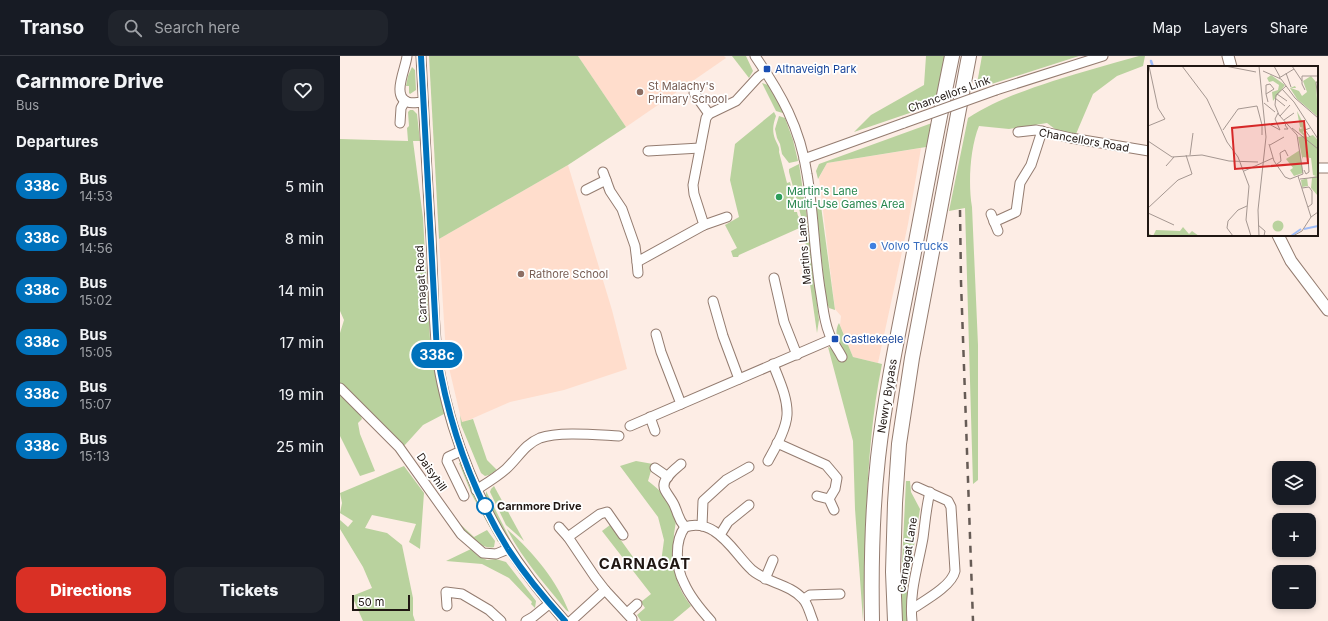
<!DOCTYPE html>
<html lang="en">
<head>
<meta charset="utf-8">
<style>
  :root { --surface:#171b24; --page:#20242c; --text:#f1f3f6; --muted:#9ea1a6; --line:#363941; --accent:#d93025 }
  body { margin:0; font-family:Inter,sans-serif; background:var(--page); color:var(--text); height:100vh; display:flex; flex-direction:column; font-size:15px; white-space:nowrap }
  * { box-sizing:border-box; margin:0 }
  p { font-size:13px; color:var(--muted) }
  .icon { flex:none; width:22px; height:22px; fill:none; stroke:currentColor; stroke-width:2; stroke-linecap:round; stroke-linejoin:round }
  .map { position:relative; flex:1; overflow:hidden }
  .panel { display:flex; flex-direction:column; background:var(--surface); width:340px }
  .panel>* { flex:none }
  .badge { padding:0 8px; border-radius:13px; font-size:14px; line-height:26px }
  .controls { position:absolute; left:932px; top:405px; display:grid; gap:8px }
  .controls a { display:grid; place-items:center; width:44px; height:44px; border-radius:8px; background:var(--surface); box-shadow:0 2px 6px #0003; font-size:20px }
  .scale { position:absolute; left:12px; bottom:10px; width:58px; box-sizing:border-box; padding-left:4px; border:2px solid #201713; border-top:0; font-size:11px; line-height:14px; white-space:nowrap; color:#201713; -webkit-text-stroke:3px #fff; paint-order:stroke }
  .map>.badge { position:absolute; translate:-50% -50%; box-shadow:0 0 0 2px #fff }
  h2 { padding:0 16px; font-size:15px; line-height:36px }
  .round { display:grid; place-items:center; flex:none; width:42px; height:42px; border-radius:12px; background:var(--page) }
  .head { display:flex; align-items:center; justify-content:space-between; height:68px; padding:0 16px }
  h1 { font-size:19px; font-weight:800; line-height:30px }
  .action { display:flex; gap:8px; margin-top:auto; padding:8px 16px }
  .action a { flex:1; height:46px; border-radius:12px; background:var(--accent); color:#fff; font-size:16px; font-weight:800; line-height:46px; text-align:center }
  .action a+a { background:var(--page); color:var(--text) }
  ul { padding:0; list-style:none }
  li { display:flex; align-items:center; gap:12px; height:52px; padding:0 16px }
  li div { flex:1 }
  li b { display:block; font-size:15px }
  li em { font-style:normal }
  li .badge { min-width:44px; font-weight:700; text-align:center }
  header { display:flex; align-items:center; gap:24px; box-sizing:border-box; height:56px; padding:0 20px; background:var(--surface); border-bottom:1px solid var(--line) }
  header strong { font-size:19px }
  nav { display:flex; gap:22px; margin-inline-start:auto; font-size:14px }
  .search { width:280px; height:36px; background:var(--page); display:flex; align-items:center; gap:10px; box-sizing:border-box; padding:0 14px; border-radius:12px; color:var(--muted); font-size:15px }
  main { display:flex; flex:1; min-height:0 }
  .map>svg:first-child { display:block }
  .built { fill:#fdc }
  .green { fill:#b9d29e }
  .lines { fill:none; stroke-linecap:round; stroke-linejoin:round }
  .stream { stroke:#9fbcf8; stroke-width:2.5 }
  .minor-casing { stroke:#947c70; stroke-width:11 }
  .tertiary-casing { stroke:#947c70; stroke-width:13 }
  .trunk-casing { stroke:#947c70; stroke-width:16 }
  .minor { stroke:#fff; stroke-width:9 }
  .tertiary { stroke:#fff; stroke-width:11 }
  .trunk { stroke:#fff; stroke-width:14 }
  .rail { stroke:#665b55; stroke-width:2.5; stroke-dasharray:7 7; stroke-linecap:butt }
  .minor-bridge-casing { stroke:#947c70; stroke-width:11; stroke-linecap:butt }
  .minor-bridge { stroke:#fff; stroke-width:9 }
  .line-casing { stroke:#fff; stroke-width:9 }
  .line { stroke:#0072bc; stroke-width:6 }
  .transit-dot { fill:#1a4fb4; stroke:#fff; stroke-width:1.5 }
  .education-dot { fill:#8d6e63; stroke:#fff; stroke-width:1.5 }
  .leisure-dot { fill:#2e9e5b; stroke:#fff; stroke-width:1.5 }
  .shop-dot { fill:#3f7fe0; stroke:#fff; stroke-width:1.5 }
  .stop-dot { fill:#fff; stroke:#0072bc; stroke-width:2 }
  .labels { text-anchor:middle; dominant-baseline:central; stroke-width:3.5; stroke-linejoin:round; paint-order:stroke }
  .transit-label { font-size:11px; fill:#164399; stroke:#fff; text-anchor:start }
  .education-label { font-size:11px; fill:#785e54; stroke:#fff; text-anchor:start }
  .street-label { font-size:11px; fill:#201713; stroke:#fff }
  .leisure-label { font-size:11px; fill:#27864d; stroke:#fff; text-anchor:start }
  .shop-label { font-size:11px; fill:#366cbe; stroke:#fff; text-anchor:start }
  .stop-label { font-size:11px; font-weight:bold; fill:#201713; stroke:#fff; text-anchor:start }
  .district-label { font-size:15px; font-weight:bold; letter-spacing:1px; fill:#201713; stroke:#fff }
  .inset-river { fill:none; stroke:#9fbcf8; stroke-width:2 }
  .inset-road { fill:none; stroke:#a59791; stroke-width:1 }
  .view { fill:#d62828; fill-opacity:0.15; stroke:#d62828; stroke-width:2 }
  .inset-edge { fill:none; stroke:#201713; stroke-width:2 }
</style>
</head>
<body>
<header>
<strong>Transo</strong>
<div class="search"><svg class="icon" aria-label="search" viewBox="0 0 24 24"><circle cx="10" cy="10" r="6"/><path d="M15 15l6 6"/></svg>Search here</div>
<nav><a>Map</a><a>Layers</a><a>Share</a></nav>
</header>
<main>
<section class="panel">
<div class="head"><div><h1>Carnmore Drive</h1><p>Bus</p></div><a class="round"><svg class="icon" aria-label="heart" viewBox="0 0 24 24"><path d="M12 20l-8-8c-3-5 5-10 8-4 3-6 11-1 8 4z"/></svg></a></div>
<h2>Departures</h2>
<ul>
<li><span class="badge" style="background:#0072bc;color:#fff">338c</span><div><b>Bus</b><p>14:53</p></div><em>5 min</em></li>
<li><span class="badge" style="background:#0072bc;color:#fff">338c</span><div><b>Bus</b><p>14:56</p></div><em>8 min</em></li>
<li><span class="badge" style="background:#0072bc;color:#fff">338c</span><div><b>Bus</b><p>15:02</p></div><em>14 min</em></li>
<li><span class="badge" style="background:#0072bc;color:#fff">338c</span><div><b>Bus</b><p>15:05</p></div><em>17 min</em></li>
<li><span class="badge" style="background:#0072bc;color:#fff">338c</span><div><b>Bus</b><p>15:07</p></div><em>19 min</em></li>
<li><span class="badge" style="background:#0072bc;color:#fff">338c</span><div><b>Bus</b><p>15:13</p></div><em>25 min</em></li>
</ul>
<div class="action"><a>Directions</a><a>Tickets</a></div>
</section>
<div class="map">
<svg width="988" height="565" viewBox="0 0 988 565">
  <rect width="100%" height="100%" fill="#fdede5"/>
  <g class="built">
    <polygon points="238,0 384,0 386,2 286,71"/>
    <polygon points="581,92 568,168 538,307 513,301 500,269 501,260 495,253 479,122 487,107"/>
    <polygon points="228,109 272,254 287,313 224,334 170,346 122,367 106,299 99,183"/>
  </g>
  <g class="green">
    <polygon points="89,0 238,0 286,71 228,109 99,183"/>
    <polygon points="392,0 406,0 413,15 409,22"/>
    <polygon points="586,0 607,0 599,47 514,76 531,59 584,29"/>
    <polygon points="642,0 739,0 636,33"/>
    <path d="M 799,0 L 805,0 L 803,10 L 777,20 L 753,38 L 736,78 L 719,76 L 707,67 L 669,73 L 639,70 C 630,92 628,128 632,151 L 638,289 L 638,424 L 633,428 L 625,152 L 609,155 L 628,62 C 654,45 683,35 713,25 C 741,16 770,8 799,0 Z"/>
    <polygon points="72,11 75,14 76,34 70,38 69,37 69,30 66,30 68,20"/>
    <polygon points="422,27 431,30 446,58 436,55"/>
    <polygon points="70,54 73,54 77,58 80,85 73,85 83,162 91,300 103,350 114,390 104,358 83,369 64,390 60,385 0,327 0,277 4,264 0,255 0,83 68,85 67,72 69,70 68,56"/>
    <path d="M 434,56 L 436,60 C 433,68 432,75 435,83 C 437,88 440,91 439,96 L 447,127 L 450,126 L 456,151 L 454,153 L 454,156 L 457,156 C 458,163 461,162 467,164 L 479,264 L 477,277 L 468,214 L 464,170 L 399,199 L 398,201 L 393,201 L 391,195 L 397,192 L 385,169 L 399,161 L 390,124 L 395,88 Z"/>
    <polygon points="439,60 445,62 453,84 458,105 449,107 442,98 440,88 437,82 435,73"/>
    <polygon points="592,67 586,91 487,107 478,123 476,115 479,108"/>
    <polygon points="459,108 466,155 467,161 461,160 449,116 449,113"/>
    <polygon points="481,150 495,254 489,252 486,244 476,151"/>
    <path d="M 499,267 L 513,301 L 542,308 C 525,392 526,479 523,565 L 515,453 L 513,385 L 488,291 L 493,293 L 501,303 L 507,302 C 501,291 492,279 499,267 Z"/>
    <polygon points="0,337 18,354 22,363 18,367 20,378 35,415 20,420 0,380"/>
    <polygon points="120,359 122,366 133,363 147,404 157,414 149,419 145,420 141,417 121,369"/>
    <path d="M 296,405 L 313,408 L 308,425 C 319,434 331,442 335,457 C 337,462 335,472 334,478 C 332,506 333,527 351,550 L 333,565 L 301,565 L 297,559 L 305,552 L 301,546 L 311,538 L 262,475 L 270,469 L 298,508 L 320,514 L 324,484 L 318,461 L 280,410 Z"/>
    <polygon points="119,407 121,407 138,447 158,484 158,486 132,439"/>
    <polygon points="64,410 84,437 80,493 69,486 76,468 32,459 25,472 47,477 62,489 73,542 73,559 75,565 23,565 12,540 32,532 23,511 0,473 0,464 8,471 13,465 0,457 2,447 0,437"/>
    <polygon points="566,425 570,425 571,436 580,453 567,533 568,565 562,565 561,527"/>
    <polygon points="154,430 184,485 166,469 150,436 151,433"/>
    <path d="M 146,435 L 174,491 L 196,523 L 226,559 C 193,527 169,486 147,446 L 146,440 Z"/>
    <path d="M 119,467 L 134,481 L 147,474 L 155,485 L 154,491 C 142,495 123,476 119,467 Z"/>
    <path d="M 167,473 C 193,496 217,524 229,556 L 226,554 C 205,528 182,503 167,473 Z"/>
    <polygon points="131,493 138,500 147,504 156,503 166,506 196,545 195,552 191,548 192,546 169,522 142,508 106,505"/>
  </g>
  <g class="lines">
    <polyline class="stream" points="811,5 813,11"/>
    <defs>
      <g id="minor">
        <path d="M 67,0 C 66,12 51,41 68,46 C 72,48 78,46 83,46"/>
        <path d="M 81,0 C 84,60 87,121 91,181 C 93,219 93,258 97,296 C 99,321 106,346 113,370 C 137,447 171,505 225,565"/>
        <path d="M 415,0 C 441,38 460,71 467,118 C 474,158 474,199 481,239 C 483,251 484,265 489,277 C 492,286 498,293 502,301"/>
        <polyline points="656,34 763,0"/>
        <polyline points="354,37 369,58"/>
        <polyline points="60,67 61,52 65,45"/>
        <polyline points="678,76 696,74 731,82 809,95"/>
        <polyline points="308,95 360,92"/>
        <polyline points="464,103 564,67"/>
        <polyline points="977,112 988,112"/>
        <polyline points="263,116 270,135 282,153 295,190 297,206 364,169 354,138 353,129 366,62 369,58 396,45 418,21 426,15"/>
        <polyline points="246,134 266,124"/>
        <polyline points="651,158 658,175"/>
        <polyline points="654,166 676,156 680,127 691,109 702,75"/>
        <polyline points="364,169 387,161"/>
        <polyline points="297,206 298,217"/>
        <polyline points="434,222 444,266 457,299"/>
        <polyline points="373,245 383,280 399,323"/>
        <polyline points="316,278 321,296 341,348"/>
        <polyline points="0,332 59,391 121,478 143,497 156,498 168,493"/>
        <polyline points="310,361 315,375"/>
        <polyline points="290,370 492,283"/>
        <polyline points="437,387 486,409 497,422 495,433 489,443"/>
        <polyline points="121,395 108,401 107,405 124,440"/>
        <path d="M 428,405 C 435,392 446,374 447,359 C 448,342 439,324 433,308"/>
        <path d="M 341,408 C 334,414 320,424 325,434 C 328,440 333,445 335,451 C 339,460 338,463 345,471"/>
        <polyline points="315,412 328,421"/>
        <path d="M 136,434 C 147,427 157,421 166,413 C 178,402 185,388 200,382 C 219,375 258,379 279,380"/>
        <polyline points="477,440 489,443 494,454"/>
        <polyline points="362,470 363,445 386,424 409,411"/>
        <polyline points="219,471 228,481"/>
        <polyline points="380,479 388,466 409,449"/>
        <polyline points="425,523 433,504"/>
        <polyline points="265,534 292,563"/>
        <polyline points="464,543 470,539 500,538"/>
        <polyline points="107,550 106,536 122,538 149,554 161,565"/>
        <path d="M 572,553 C 584,545 612,530 615,515 L 611,451 L 608,445 L 577,431"/>
        <polyline points="287,557 297,548"/>
        <polyline points="186,565 193,561 209,548"/>
        <polyline points="231,565 265,534 255,521 228,481 260,458 267,456 283,479"/>
        <path d="M 371,565 C 361,554 350,541 344,527 C 336,512 334,485 345,471 C 354,468 365,469 374,475 C 390,485 399,502 412,514 C 427,527 450,528 463,543 C 468,548 470,558 473,565"/>
        <path d="M 572,565 C 569,536 578,510 583,482 C 585,467 586,452 590,436"/>
      </g>
      <g id="tertiary">
        <polyline points="888,0 891,11"/>
        <polyline points="938,179 951,205 988,254"/>
      </g>
      <g id="trunk">
        <path d="M 532,565 C 531,511 532,456 538,402 C 545,340 558,278 570,217 C 584,145 597,72 612,0"/>
        <polyline points="555,565 553,516 555,447 559,388 572,302 629,0"/>
      </g>
    </defs>
    <use href="#minor" class="minor-casing"/>
    <use href="#tertiary" class="tertiary-casing"/>
    <use href="#trunk" class="trunk-casing"/>
    <use href="#minor" class="minor"/>
    <use href="#tertiary" class="tertiary"/>
    <use href="#trunk" class="trunk"/>
    <polyline class="rail" points="620,154 621,226 633,565"/>
    <defs>
      <polyline id="minor-bridge" points="564,67 656,34"/>
    </defs>
    <use href="#minor-bridge" class="minor-bridge-casing"/>
    <use href="#minor-bridge" class="minor-bridge"/>
  </g>
  <g class="lines">
    <defs>
      <path id="line" d="M 81,0 L 97,297 C 108,366 131,433 168,493 C 185,519 204,542 225,565"/>
    </defs>
    <use href="#line" class="line-casing"/>
    <use href="#line" class="line"/>
  </g>
  <g class="transit-dot">
    <rect x="423" y="9" width="8" height="8" rx="2"/>
    <rect x="491" y="279" width="8" height="8" rx="2"/>
  </g>
  <g class="education-dot">
    <circle cx="300" cy="36" r="4"/>
    <circle cx="181" cy="218" r="4"/>
  </g>
  <circle class="leisure-dot" cx="439" cy="141" r="4"/>
  <circle class="shop-dot" cx="533" cy="190" r="4"/>
  <circle class="stop-dot" cx="145" cy="450" r="8"/>
  <g class="labels">
    <g class="transit-label">
      <text x="435" y="13">Altnaveigh Park</text>
      <text x="503" y="283">Castlekeele</text>
    </g>
    <g class="education-label">
      <text x="308" y="30">St Malachy's<tspan x="308" dy="13">Primary School</tspan></text>
      <text x="189" y="218">Rathore School</text>
    </g>
    <g class="street-label">
      <text transform="translate(609 38) rotate(-20)">Chancellors Link</text>
      <text transform="translate(744 84) rotate(10)">Chancellors Road</text>
      <text transform="translate(464 195) rotate(-95)">Martins Lane</text>
      <text transform="translate(81 228) rotate(-93)">Carnagat Road</text>
      <text transform="translate(547 340) rotate(-81)">Newry Bypass</text>
      <text transform="translate(92 416) rotate(55)">Daisyhill</text>
      <text transform="translate(567 499) rotate(-81)">Carnagat Lane</text>
    </g>
    <g class="leisure-label">
      <text x="447" y="135">Martin's Lane<tspan x="447" dy="13">Multi-Use Games Area</tspan></text>
    </g>
    <g class="shop-label">
      <text x="541" y="190">Volvo Trucks</text>
    </g>
    <g class="stop-label">
      <text x="157" y="450">Carnmore Drive</text>
    </g>
    <g class="district-label">
      <text x="305" y="507">CARNAGAT</text>
    </g>
  </g>
  <g transform="translate(808 10)">
    <rect width="170" height="170" fill="#fdede5"/>
    <path d="M 123,9 L 137,19 L 125,35 L 124,26 L 130,24 L 131,19 L 125,15 L 121,16 L 119,12 ZM 163,10 L 168,16 L 170,51 L 149,33 L 142,22 L 147,20 L 148,22 L 143,22 L 151,25 L 154,30 L 159,26 L 155,15 ZM 149,45 L 158,63 L 155,66 L 159,71 L 165,69 L 170,74 L 170,130 L 163,122 L 164,112 L 159,112 L 160,120 L 154,121 L 153,114 L 168,110 L 165,109 L 163,92 L 155,91 L 154,93 L 154,91 L 150,71 L 156,70 L 151,65 L 151,61 L 152,63 L 155,62 L 152,61 ZM 152,84 L 155,107 L 146,110 L 142,104 L 145,102 L 138,93 ZM124.5 160a5.5 5.5 0 1 1 11 0a5.5 5.5 0 1 1-11 0ZM 35,161 L 41,168 L 44,165 L 51,170 L 0,170 L 0,167 L 5,170 L 8,164 L 32,165 Z" fill="#b9d29e"/>
    <path class="inset-river" d="M 156,163 L 170,160M 143,170 L 153,163"/>
    <path class="inset-road" d="M 34,0 L 59,33 L 79,76 L 90,91 L 101,120 L 98,154 L 103,170M 77,0 L 108,6M 111,0 L 118,71 L 110,144 L 111,170M 126,0 L 132,11M 144,0 L 154,15M 115,5 L 133,13 L 147,32 L 170,52M 138,7 L 143,21M 131,12 L 146,3M 170,14 L 168,17 L 170,33M 134,23 L 146,36 L 170,73M 157,24 L 154,18 L 154,10 L 170,10M 118,28 L 126,23 L 122,18 L 118,19 L 118,28 L 120,36M 129,28 L 139,35M 127,32 L 137,40M 116,37 L 127,46M 132,50 L 142,39M 136,54 L 146,47M 121,58 L 132,64 L 127,53 L 130,47M 0,60 L 17,53 L 10,42 L 1,0M 144,62 L 170,83M 136,63 L 140,63 L 137,59 L 140,56M 75,64 L 90,43 L 109,40 L 114,59 L 114,69M 162,71 L 157,64 L 162,62M 0,75 L 24,91 L 54,89 L 81,95 L 110,96M 121,78 L 126,95 L 137,111 L 142,113 L 155,108 L 149,69 L 131,49 L 127,39 L 128,29 L 138,20M 122,79 L 136,71M 42,89 L 45,67M 129,98 L 133,95 L 132,87 L 137,84 L 140,90M 18,100 L 26,91M 156,104 L 158,108 L 161,106 L 160,92M 96,105 L 125,92M 150,110 L 163,151M 152,113 L 170,111M 154,122 L 161,121 L 164,125 L 164,138 L 160,141M 0,142 L 30,114 L 44,108 L 38,89M 0,147 L 26,159M 110,159 L 117,165 L 116,170M 85,170 L 79,162 L 80,155 L 90,144 L 99,140M 145,170 L 154,165 L 163,151 L 170,146"/>
    <path class="view" d="M 156,55 L 160,97 L 87,103 L 84,62 Z"/>
    <rect width="170" height="170" class="inset-edge"/>
  </g>
</svg>
<div class="controls">
<a><svg class="icon" aria-label="layers" viewBox="0 0 24 24"><path d="M12 4l9 5-9 5-9-5zM3 14l9 5 9-5"/></svg></a>
<a>+</a>
<a>−</a>
</div>
<div class="scale">50 m</div>
<b class="badge" style="left:97px;top:299px;background:#0072bc;color:#fff">338c</b>
</div>
</main>
</body>
</html>
